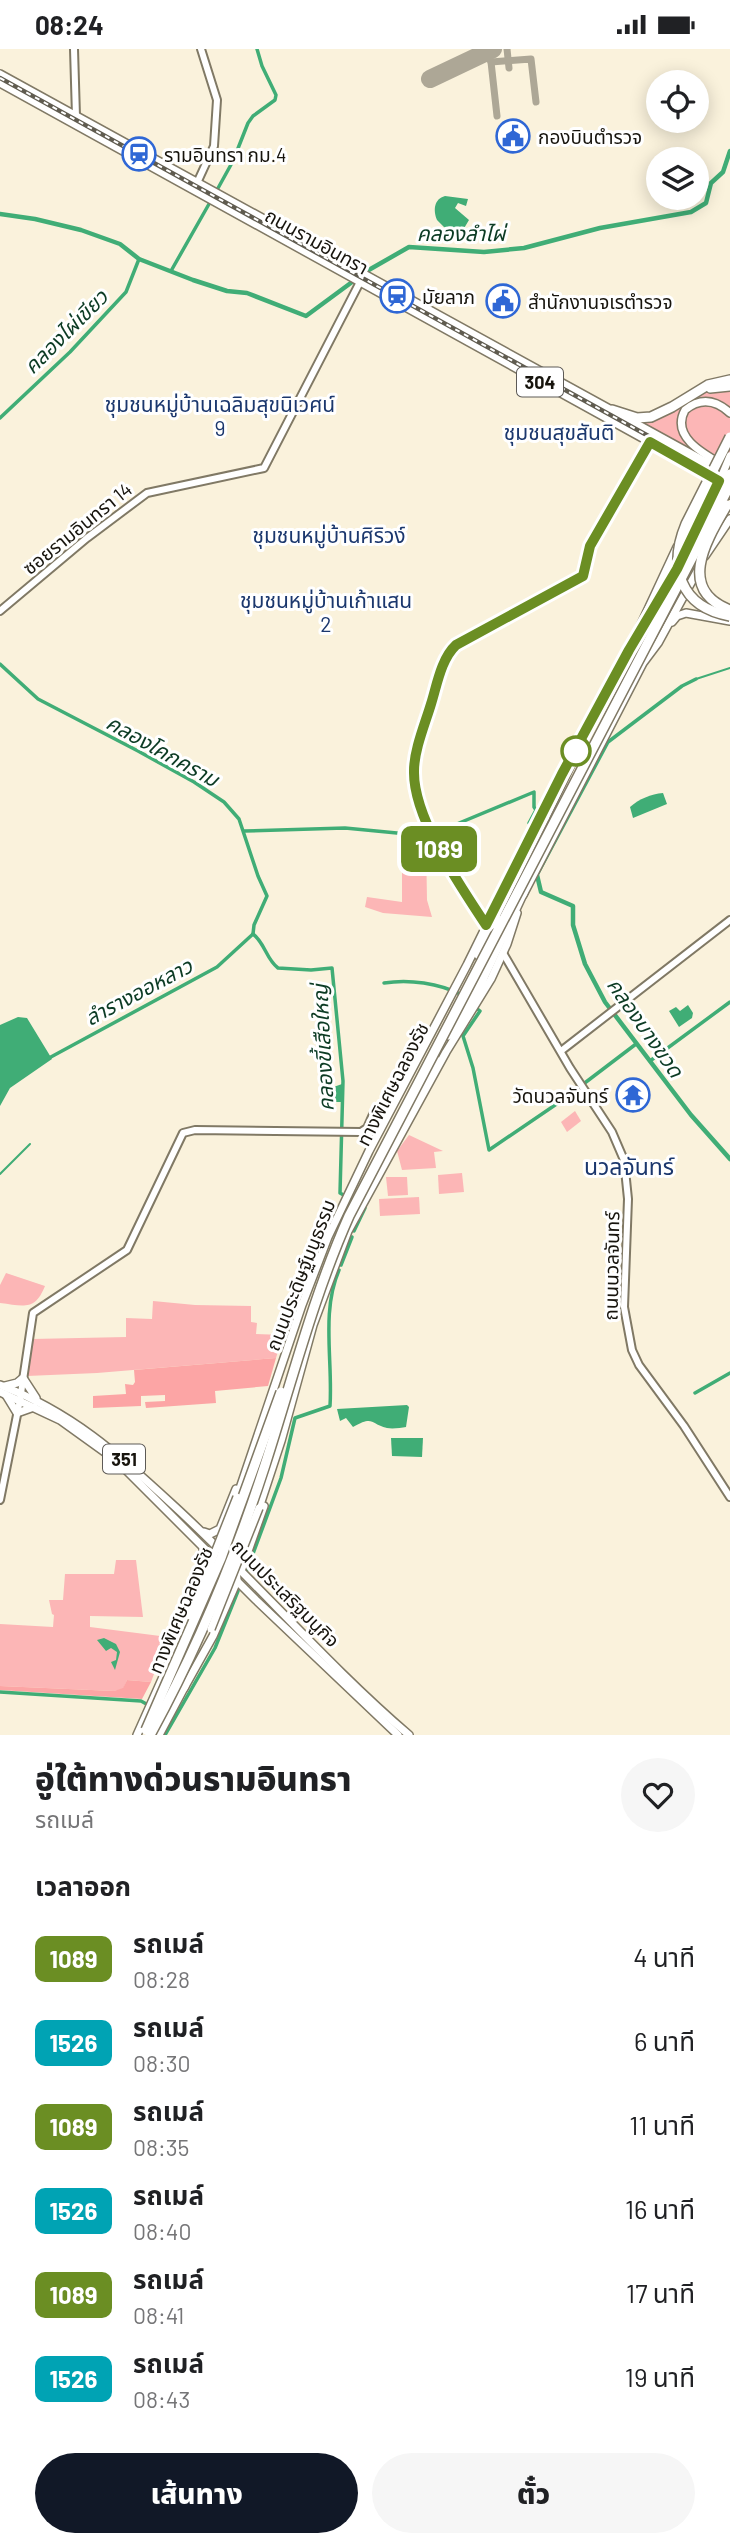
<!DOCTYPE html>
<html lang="th">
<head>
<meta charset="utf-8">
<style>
  :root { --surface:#fff; --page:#f6f6f6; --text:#202124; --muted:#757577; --accent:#111827 }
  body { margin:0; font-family:Barlow,"Noto Sans Thai",sans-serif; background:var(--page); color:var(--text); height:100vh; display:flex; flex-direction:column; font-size:26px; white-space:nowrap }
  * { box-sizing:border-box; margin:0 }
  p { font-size:23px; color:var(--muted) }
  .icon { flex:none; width:38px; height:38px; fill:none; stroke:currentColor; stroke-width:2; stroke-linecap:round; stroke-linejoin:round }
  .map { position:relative; height:1686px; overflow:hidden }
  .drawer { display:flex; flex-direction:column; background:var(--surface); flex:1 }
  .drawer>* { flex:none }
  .badge { padding:0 14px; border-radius:10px; font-size:24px; line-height:46px }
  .fabs { position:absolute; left:646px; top:21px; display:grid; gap:14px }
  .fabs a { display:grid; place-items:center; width:63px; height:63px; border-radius:50%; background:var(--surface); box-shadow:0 4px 18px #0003; font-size:35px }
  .map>.badge { position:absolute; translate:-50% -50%; box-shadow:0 0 0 4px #fff }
  h2 { padding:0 35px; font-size:26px; line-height:63px }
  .round { display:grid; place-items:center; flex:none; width:74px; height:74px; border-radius:37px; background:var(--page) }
  .summary { display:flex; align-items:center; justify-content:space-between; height:119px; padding:0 35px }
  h1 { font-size:33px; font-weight:800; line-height:52px }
  .cta { display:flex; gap:14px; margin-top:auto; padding:14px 35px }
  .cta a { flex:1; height:80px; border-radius:42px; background:var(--accent); color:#fff; font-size:28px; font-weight:800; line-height:80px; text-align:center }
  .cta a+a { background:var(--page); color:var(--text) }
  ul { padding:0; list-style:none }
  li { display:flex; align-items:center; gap:21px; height:84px; padding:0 35px }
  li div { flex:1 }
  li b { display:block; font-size:26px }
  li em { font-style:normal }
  li .badge { min-width:77px; font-weight:700; text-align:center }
  .status { display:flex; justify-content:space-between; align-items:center; height:49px; padding:0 35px; background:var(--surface); direction:ltr }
  .status svg { height:19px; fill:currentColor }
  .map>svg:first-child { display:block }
  .green { fill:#fcb6b6 }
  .forest { fill:#fca5a5 }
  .water { fill:#40ad76 }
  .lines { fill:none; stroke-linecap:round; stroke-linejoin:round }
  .stream { stroke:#40ad76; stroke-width:2 }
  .canal { stroke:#40ad76; stroke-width:3.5 }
  .river { stroke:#40ad76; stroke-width:4.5 }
  .taxiway { stroke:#ada796; stroke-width:7 }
  .runway { stroke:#ada796; stroke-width:18 }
  .secondary-casing { stroke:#807965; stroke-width:10 }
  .primary-casing { stroke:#807965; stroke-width:10 }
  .highway-casing { stroke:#807965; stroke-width:12 }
  .secondary { stroke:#fff; stroke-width:6 }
  .primary { stroke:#fff; stroke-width:7 }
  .highway { stroke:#fff; stroke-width:9 }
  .rail-casing { stroke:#605c50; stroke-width:4.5 }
  .rail { stroke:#fff; stroke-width:2; stroke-dasharray:5; stroke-linecap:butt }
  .primary-bridge-casing { stroke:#807965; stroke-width:10; stroke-linecap:butt }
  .highway-bridge-casing { stroke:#807965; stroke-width:12; stroke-linecap:butt }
  .primary-bridge { stroke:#fff; stroke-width:7 }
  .highway-bridge { stroke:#fff; stroke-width:9 }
  .line-casing { stroke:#fff; stroke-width:16 }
  .line { stroke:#6b8e23; stroke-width:10 }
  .stop-dot { fill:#fff; stroke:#6b8e23; stroke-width:3.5 }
  .labels { text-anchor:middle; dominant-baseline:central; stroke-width:6; stroke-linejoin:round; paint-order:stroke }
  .shield { fill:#fff; stroke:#5d5a56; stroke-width:2 }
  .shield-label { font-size:18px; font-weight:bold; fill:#17140d }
  .poi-label { font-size:19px; fill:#17140d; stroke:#fff; text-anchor:start }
  .street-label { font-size:19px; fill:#17140d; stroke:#fff }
  .water-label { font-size:21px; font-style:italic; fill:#0c3b24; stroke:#fff }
  .neighbourhood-label { font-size:21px; fill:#1b376d; stroke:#fff }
  .quarter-label { font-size:23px; fill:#1b376d; stroke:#fff }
</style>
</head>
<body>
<div class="status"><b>08:24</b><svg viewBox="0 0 49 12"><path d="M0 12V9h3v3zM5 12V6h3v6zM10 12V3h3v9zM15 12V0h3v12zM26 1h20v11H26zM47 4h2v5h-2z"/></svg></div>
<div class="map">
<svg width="730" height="1686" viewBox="0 0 730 1686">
  <rect width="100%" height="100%" fill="#faf2dc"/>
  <g class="green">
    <polygon points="730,332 730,420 631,370 637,371 706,338"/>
    <polygon points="402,791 426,793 427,851 432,868 383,864 365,858 367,848 402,853"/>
    <polygon points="575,1062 581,1072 567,1083 561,1073"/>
    <polygon points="409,1086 443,1102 434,1103 436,1119 402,1121 397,1102"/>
    <polygon points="462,1124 464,1143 439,1145 438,1126"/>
    <polygon points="386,1128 407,1128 408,1146 388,1147"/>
    <polygon points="419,1148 420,1165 380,1167 379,1150"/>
    <path d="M 6,1224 L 45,1237 C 35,1262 24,1257 0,1254 L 0,1236 Z"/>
    <polygon points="153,1252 195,1256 251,1257 251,1273 257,1274 256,1285 283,1286 276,1309 97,1324 27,1327 32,1290 126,1288 126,1269 152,1270"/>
    <polygon points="116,1511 136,1511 143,1568 90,1567 90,1578 168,1588 151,1633 127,1631 123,1640 114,1642 0,1637 0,1575 53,1578 54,1566 52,1565 49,1551 63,1551 65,1525 114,1525"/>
  </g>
  <g class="forest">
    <polygon points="276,1309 268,1337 215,1342 216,1354 146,1359 145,1353 165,1352 165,1346 141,1347 141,1357 93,1359 93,1347 126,1345 125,1335 133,1336 135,1333 134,1321"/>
    <polygon points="127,1631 151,1633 142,1650 0,1641 0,1637 114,1642 123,1639"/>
  </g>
  <g class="water">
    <path d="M 445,147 L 468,150 L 466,157 L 458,154 L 455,159 L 469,171 L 463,181 L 447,181 L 437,171 C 433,161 434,150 445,147 Z"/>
    <path d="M 663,744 L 667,755 L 633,769 L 630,758 C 639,750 651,745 663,744 Z"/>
    <polygon points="688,956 693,964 692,969 679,978 669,962 676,958 680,962"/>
    <polygon points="18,968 27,969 52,1010 10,1039 0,1057 0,976"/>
    <polygon points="342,1035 343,1053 326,1053 325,1041"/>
    <path d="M 407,1356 L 409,1358 L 406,1378 C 401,1379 392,1380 387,1379 C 370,1375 374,1366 353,1378 L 346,1369 L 340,1372 L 337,1360 Z"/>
    <polygon points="391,1389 423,1389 422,1408 392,1407"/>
    <polygon points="104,1589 116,1595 120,1603 115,1621 111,1613 116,1611 117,1603 111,1599 106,1602 97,1591"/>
  </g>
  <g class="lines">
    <g class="stream">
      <polyline points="696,630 730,619"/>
      <polyline points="0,1125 30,1095"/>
    </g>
    <g class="canal">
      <polyline points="217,141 233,112 248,74 253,67 275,51 276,46 262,17 257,0"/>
      <polyline points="171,222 209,155"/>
      <polyline points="0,369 70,303 126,243 139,210"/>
      <polyline points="0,615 38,650 138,702 194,733 224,753 239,770 258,827 267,847 254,876 253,885"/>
      <polyline points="244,782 345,779 428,787 534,743 534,758 536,761 529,774 545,790"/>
      <polyline points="537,826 608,693 682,637 696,630"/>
      <path d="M 253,885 C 265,894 266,910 278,919 L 311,921 L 332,919 L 343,1032 L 340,1144 L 354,1152"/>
      <path d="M 384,934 C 409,930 439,934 462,946"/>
      <polyline points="475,958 480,962 463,987 473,1019 489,1101 561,1052 636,995"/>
      <polyline points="49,1009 217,918 253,885"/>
      <polyline points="650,1012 730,953"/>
      <polyline points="354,1182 365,1159 361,1156"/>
      <polyline points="341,1216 352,1188"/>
      <polyline points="695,1344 730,1324"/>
      <path d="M 247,1521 L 281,1429 L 295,1369 L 330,1357 C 333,1312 321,1263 339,1221"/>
      <polyline points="0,1643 141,1652 150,1657"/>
      <polyline points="165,1686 215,1599 238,1542"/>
    </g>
    <g class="river">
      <polyline points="0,165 35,170 81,181 120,195 139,210 193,231 227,242 247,244 306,267 367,222 409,198 484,203 524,199 600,179 691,163 706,154 711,134 723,123 730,102"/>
      <polyline points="537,826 541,843 573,857 573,876 585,915 605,953 691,1066 730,1110"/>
    </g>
    <g class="taxiway">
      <polyline points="507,0 509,19"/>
      <polyline points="486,3 491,13"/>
      <polyline points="497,67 491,13 531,10 536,53"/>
    </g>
    <polyline class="runway" points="430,30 493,0"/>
    <defs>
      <g id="secondary">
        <polyline points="74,0 76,67"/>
        <polyline points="197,134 214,97 217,51 201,0"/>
        <polyline points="0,562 87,489 147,444 264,419 360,233"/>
        <path d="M 486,876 C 460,838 414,769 414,722 C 414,701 425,675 432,655 C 437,636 441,610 456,596 L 583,527 L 590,497 L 650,393"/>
        <polyline points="503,904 570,1019 612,1083 624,1111 628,1150 624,1258 632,1301 639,1316 684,1377 730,1448"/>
        <polyline points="561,1002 730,871"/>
        <polyline points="0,1451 20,1351 33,1264 127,1201 183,1084 195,1081 361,1083 367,1079 375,1061 380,1059 390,1061"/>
      </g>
      <g id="primary">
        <polyline points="0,25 717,419"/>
        <polyline points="0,34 704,423"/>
        <polyline points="710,340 730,338"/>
        <path d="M 730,364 C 716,351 701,348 685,361 C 669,390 710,408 730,420"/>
        <polyline points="700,421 707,428 709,434"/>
        <polyline points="701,453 716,442 730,446"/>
        <polyline points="705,507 730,470"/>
        <polyline points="672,573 677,567 686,564 730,572"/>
        <polyline points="641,583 677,520 714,445"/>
        <polyline points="575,703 629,601 677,498"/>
        <polyline points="523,846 643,614 658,594 700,517"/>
        <path d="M 0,1336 C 71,1363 118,1405 173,1456 C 254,1530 326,1615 409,1686"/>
        <polyline points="5,1337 17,1334 23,1329 36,1349"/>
        <polyline points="0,1343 60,1371 117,1412 256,1551 398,1686"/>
        <polyline points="6,1346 17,1364 34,1358"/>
        <polyline points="237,1448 302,1256 328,1188 369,1102 467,916 544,760"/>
        <polyline points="259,1459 281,1392 313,1276 348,1182 446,1003 491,930 507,895 517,864"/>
        <polyline points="204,1483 210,1485 220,1480 236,1440"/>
        <polyline points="241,1522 264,1457"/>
        <polyline points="196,1543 205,1516 203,1501"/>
        <polyline points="166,1622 191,1554"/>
        <polyline points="184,1639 213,1587 237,1532 236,1516"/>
        <polyline points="137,1686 167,1619"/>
        <polyline points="159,1686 185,1637"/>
      </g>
      <g id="highway">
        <polyline points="612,361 637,369 651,368 672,358 708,336 730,331"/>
        <polyline points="544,769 578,699"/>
        <polyline points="479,906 494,875"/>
        <polyline points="448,986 480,935 523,843"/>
        <polyline points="406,1067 435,1011"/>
      </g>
    </defs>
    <use href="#secondary" class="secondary-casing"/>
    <use href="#primary" class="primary-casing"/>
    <use href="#highway" class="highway-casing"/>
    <use href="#secondary" class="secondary"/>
    <use href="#primary" class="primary"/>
    <use href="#highway" class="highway"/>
    <defs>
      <polyline id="rail" points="0,29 730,432"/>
    </defs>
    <use href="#rail" class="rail-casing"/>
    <use href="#rail" class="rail"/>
    <defs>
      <g id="primary-bridge">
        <polyline points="714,445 730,407"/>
        <polyline points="190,1567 237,1448"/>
        <polyline points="211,1580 259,1459"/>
      </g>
      <g id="highway-bridge">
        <path d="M 730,388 L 686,475 C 668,518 680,558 730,567"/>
        <polyline points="723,439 730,425"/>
        <path d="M 727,456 C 708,489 675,540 730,561"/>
        <polyline points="494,875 496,865 544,769"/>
        <polyline points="146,1681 221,1509 281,1343"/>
        <path d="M 150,1686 C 197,1600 235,1509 265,1416 C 292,1332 313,1248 349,1167 L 730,436"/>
      </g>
    </defs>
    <use href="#primary-bridge" class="primary-bridge-casing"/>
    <use href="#highway-bridge" class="highway-bridge-casing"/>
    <use href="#primary-bridge" class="primary-bridge"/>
    <use href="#highway-bridge" class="highway-bridge"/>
  </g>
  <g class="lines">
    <defs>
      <path id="line" d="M 650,393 L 719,432 L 677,520 L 629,601 L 562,725 L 486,876 C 461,838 413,769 414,722 C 414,701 425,675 431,655 C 437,636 441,610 456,596 L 583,527 L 590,497 Z"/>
    </defs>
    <use href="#line" class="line-casing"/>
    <use href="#line" class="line"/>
  </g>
  <defs>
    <symbol id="civic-ring" viewBox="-11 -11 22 22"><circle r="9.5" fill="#fff" stroke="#2f67d5" stroke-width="1.5"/><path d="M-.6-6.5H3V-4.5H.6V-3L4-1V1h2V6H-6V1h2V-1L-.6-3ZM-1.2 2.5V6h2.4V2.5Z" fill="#2f67d5"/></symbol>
    <symbol id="station-ring" viewBox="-11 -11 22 22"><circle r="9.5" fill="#fff" stroke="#2f67d5" stroke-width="1.5"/><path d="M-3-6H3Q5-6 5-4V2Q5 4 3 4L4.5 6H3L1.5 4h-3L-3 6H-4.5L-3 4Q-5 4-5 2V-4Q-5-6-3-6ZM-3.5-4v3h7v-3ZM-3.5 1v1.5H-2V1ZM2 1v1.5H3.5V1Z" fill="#2f67d5"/></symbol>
    <symbol id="temple-ring" viewBox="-11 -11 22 22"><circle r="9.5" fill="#fff" stroke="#2f67d5" stroke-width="1.5"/><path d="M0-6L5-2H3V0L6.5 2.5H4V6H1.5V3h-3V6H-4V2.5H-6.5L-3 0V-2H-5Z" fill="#2f67d5"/></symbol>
  </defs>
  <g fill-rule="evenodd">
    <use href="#civic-ring" x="494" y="68" width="38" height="38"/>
    <use href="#station-ring" x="120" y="86" width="38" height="38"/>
    <use href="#station-ring" x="378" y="228" width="38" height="38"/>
    <use href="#civic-ring" x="484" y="233" width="38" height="38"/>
    <use href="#temple-ring" x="614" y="1027" width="38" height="38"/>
  </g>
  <circle class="stop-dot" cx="576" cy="702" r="14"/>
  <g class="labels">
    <g class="shield">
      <rect x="517" y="318.5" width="46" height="29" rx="5"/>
      <rect x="103" y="1395.5" width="42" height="29" rx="5"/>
    </g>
    <g class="shield-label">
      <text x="540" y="333">304</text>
      <text x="124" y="1410">351</text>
    </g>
    <g class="poi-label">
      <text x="538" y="87">กองบินตำรวจ</text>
      <text x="164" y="105">รามอินทรา กม.4</text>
      <text x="422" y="247">มัยลาภ</text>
      <text x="528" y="252">สำนักงานจเรตำรวจ</text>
      <text x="608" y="1046" text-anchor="end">วัดนวลจันทร์</text>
    </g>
    <g class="street-label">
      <text transform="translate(317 192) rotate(29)">ถนนรามอินทรา</text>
      <text transform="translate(77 479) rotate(-39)">ซอยรามอินทรา 14</text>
      <text transform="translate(392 1035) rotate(-63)">ทางพิเศษฉลองรัช</text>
      <text transform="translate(611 1217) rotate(-89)">ถนนนวลจันทร์</text>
      <text transform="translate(300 1226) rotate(-69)">ถนนประดิษฐ์มนูธรรม</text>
      <text transform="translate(286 1544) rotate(45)">ถนนประเสริฐมนูกิจ</text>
      <text transform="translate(180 1561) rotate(-67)">ทางพิเศษฉลองรัช</text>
    </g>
    <g class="water-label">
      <text x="461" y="183">คลองลำไผ่</text>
      <text transform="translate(65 282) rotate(-45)">คลองไผ่เขียว</text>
      <text transform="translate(163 701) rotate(29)">คลองโคกคราม</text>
      <text transform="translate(138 942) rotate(-28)">ลำรางออหลาว</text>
      <text transform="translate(646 978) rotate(55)">คลองบางขวด</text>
      <text transform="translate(322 999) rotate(-93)">คลองขี้เสือใหญ่</text>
    </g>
    <g class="neighbourhood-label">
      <text x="220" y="354">ชุมชนหมู่บ้านเฉลิมสุขนิเวศน์<tspan x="220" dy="24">9</tspan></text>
      <text x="559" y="382">ชุมชนสุขสันติ</text>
      <text x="329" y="485">ชุมชนหมู่บ้านศิริวง์</text>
      <text x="326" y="550">ชุมชนหมู่บ้านเก้าแสน<tspan x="326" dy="24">2</tspan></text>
    </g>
    <g class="quarter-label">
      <text x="629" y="1117">นวลจันทร์</text>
    </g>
  </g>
</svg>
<div class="fabs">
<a><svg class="icon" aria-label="locate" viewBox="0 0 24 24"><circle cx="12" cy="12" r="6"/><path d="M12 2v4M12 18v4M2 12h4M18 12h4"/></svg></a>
<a><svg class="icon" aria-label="layers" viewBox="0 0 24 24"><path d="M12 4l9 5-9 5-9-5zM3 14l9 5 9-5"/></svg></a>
</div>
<b class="badge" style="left:439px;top:800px;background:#6b8e23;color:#fff">1089</b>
</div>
<section class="drawer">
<div class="summary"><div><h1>อู่ใต้ทางด่วนรามอินทรา</h1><p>รถเมล์</p></div><a class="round"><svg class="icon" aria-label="heart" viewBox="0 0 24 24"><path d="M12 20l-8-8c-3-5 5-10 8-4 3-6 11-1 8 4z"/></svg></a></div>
<h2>เวลาออก</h2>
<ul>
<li><span class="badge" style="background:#6b8e23;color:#fff">1089</span><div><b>รถเมล์</b><p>08:28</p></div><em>4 นาที</em></li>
<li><span class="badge" style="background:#00a3b4;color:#fff">1526</span><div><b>รถเมล์</b><p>08:30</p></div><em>6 นาที</em></li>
<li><span class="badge" style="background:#6b8e23;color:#fff">1089</span><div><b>รถเมล์</b><p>08:35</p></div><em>11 นาที</em></li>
<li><span class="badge" style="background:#00a3b4;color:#fff">1526</span><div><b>รถเมล์</b><p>08:40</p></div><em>16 นาที</em></li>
<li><span class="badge" style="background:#6b8e23;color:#fff">1089</span><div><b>รถเมล์</b><p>08:41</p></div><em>17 นาที</em></li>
<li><span class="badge" style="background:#00a3b4;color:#fff">1526</span><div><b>รถเมล์</b><p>08:43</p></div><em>19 นาที</em></li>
</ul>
<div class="cta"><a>เส้นทาง</a><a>ตั๋ว</a></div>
</section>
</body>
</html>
